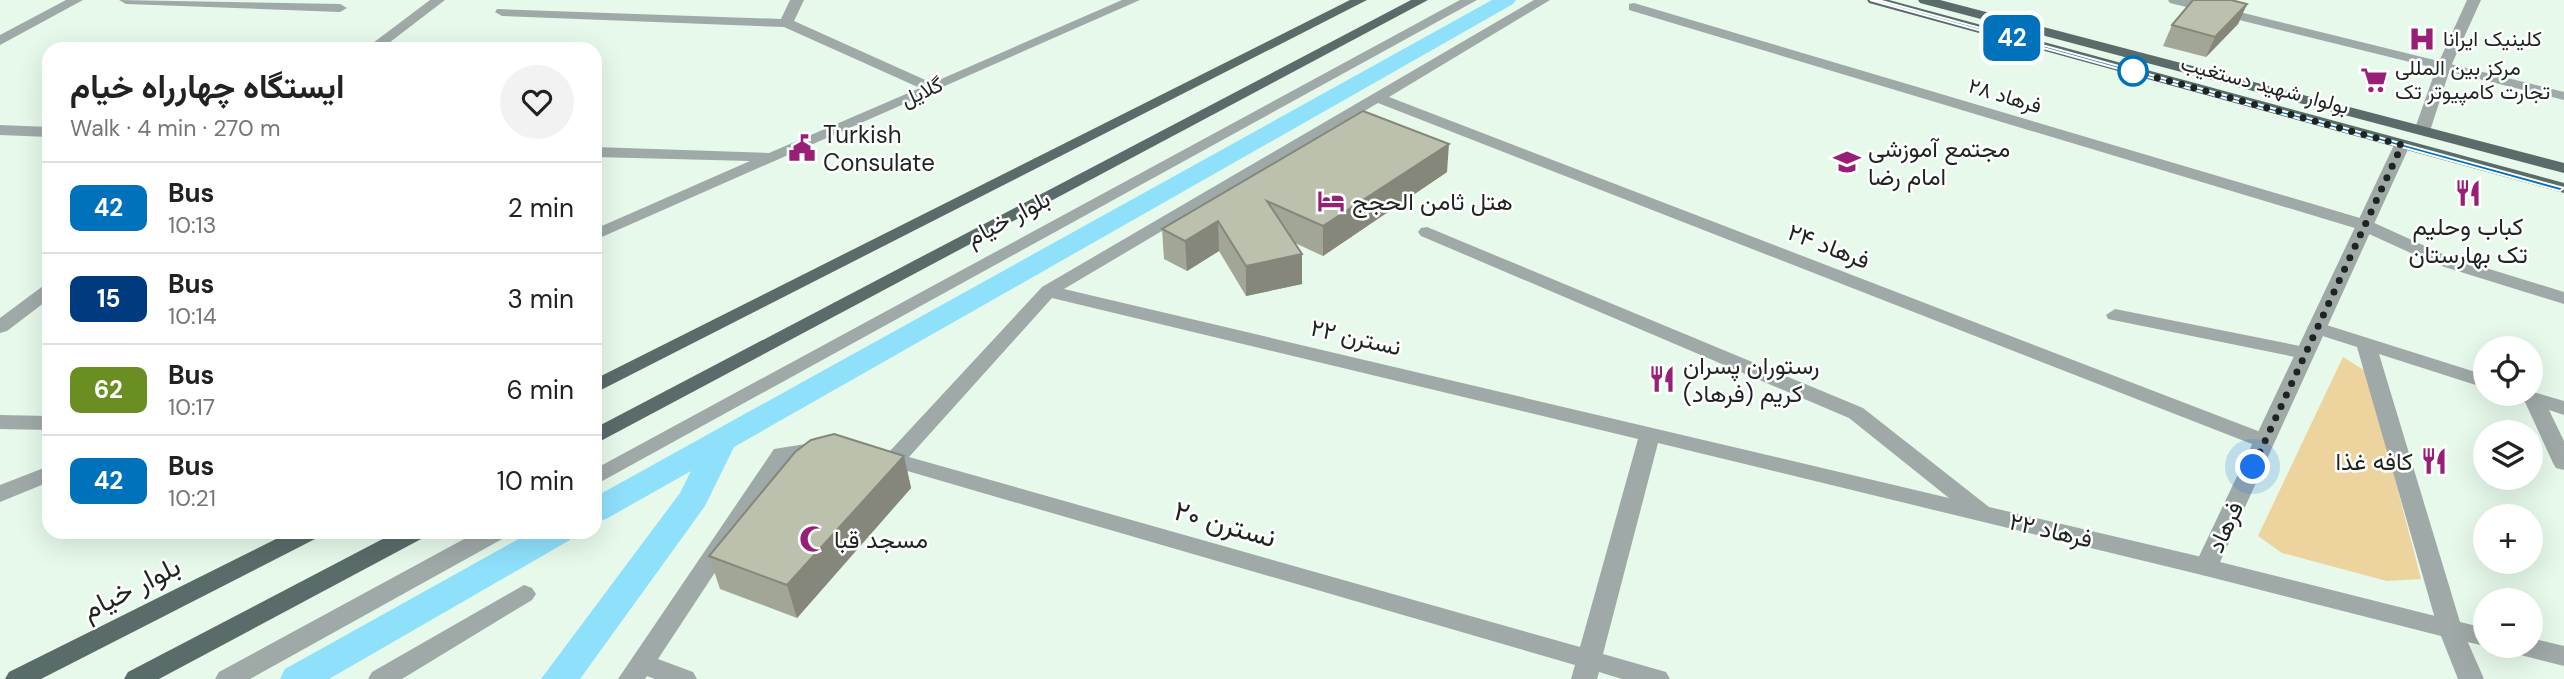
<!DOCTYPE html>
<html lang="en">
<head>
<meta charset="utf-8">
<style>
  :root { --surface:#fff; --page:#f2f2f2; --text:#222; --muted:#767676; --line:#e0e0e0 }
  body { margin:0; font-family:"DM Sans",Vazirmatn,sans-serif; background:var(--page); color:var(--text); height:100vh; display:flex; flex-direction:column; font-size:26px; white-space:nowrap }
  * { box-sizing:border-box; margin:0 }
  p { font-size:23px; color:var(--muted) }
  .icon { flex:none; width:38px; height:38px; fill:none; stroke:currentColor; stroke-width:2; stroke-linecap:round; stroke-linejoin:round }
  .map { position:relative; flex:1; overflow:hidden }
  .panel { position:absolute; left:42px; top:42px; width:560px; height:497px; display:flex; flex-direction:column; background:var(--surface); border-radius:21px; box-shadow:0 7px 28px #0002 }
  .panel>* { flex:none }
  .badge { padding:0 14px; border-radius:10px; font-size:24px; line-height:46px }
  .fabs { position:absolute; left:2473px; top:336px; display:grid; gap:14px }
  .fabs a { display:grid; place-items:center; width:70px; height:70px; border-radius:50%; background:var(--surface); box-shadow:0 7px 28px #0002; font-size:35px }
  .you { position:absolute; width:35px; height:35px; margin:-18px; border:5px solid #fff; border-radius:50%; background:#1a73e8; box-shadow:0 0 0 10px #1a73e833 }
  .map>.badge { position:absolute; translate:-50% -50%; box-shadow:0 0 0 4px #fff }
  .round { display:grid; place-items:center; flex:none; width:74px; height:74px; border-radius:37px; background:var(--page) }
  .summary { display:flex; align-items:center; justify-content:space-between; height:119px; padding:0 28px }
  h1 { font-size:33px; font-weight:700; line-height:52px }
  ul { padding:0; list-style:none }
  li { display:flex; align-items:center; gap:21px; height:91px; padding:0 28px; border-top:2px solid var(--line) }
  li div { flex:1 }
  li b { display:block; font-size:26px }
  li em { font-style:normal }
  li .badge { min-width:77px; font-weight:700; text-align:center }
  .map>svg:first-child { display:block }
  .green { fill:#edd39e }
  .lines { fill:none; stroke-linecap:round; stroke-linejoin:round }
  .canal { fill:#8fe0fb; fill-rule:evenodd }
  .pedestrian { fill:#9fa9a8; fill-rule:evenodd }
  .minor { fill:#9fa9a8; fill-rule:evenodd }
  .tertiary { fill:#9fa9a8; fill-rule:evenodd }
  .primary { fill:#596c6a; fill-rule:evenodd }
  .wall { fill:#a2a696 }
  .shaded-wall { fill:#84877a }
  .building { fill:#bcc1ae; stroke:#84877a; stroke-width:2 }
  .line { fill:#0072bc; stroke:#fff; stroke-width:2 }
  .walk { stroke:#1e2520; stroke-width:7; stroke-dasharray:0 12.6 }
  .stop-dot { fill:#fff; stroke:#0072bc; stroke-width:3.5 }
  .labels { text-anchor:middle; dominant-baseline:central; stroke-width:5; stroke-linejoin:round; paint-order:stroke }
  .far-poi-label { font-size:21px; fill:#1e2520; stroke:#fff; text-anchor:start }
  .far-street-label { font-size:21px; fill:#1e2520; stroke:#fff }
  .poi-label { font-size:24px; fill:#1e2520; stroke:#fff; text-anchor:start }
  .street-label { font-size:24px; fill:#1e2520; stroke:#fff }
  .near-street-label { font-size:28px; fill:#1e2520; stroke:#fff }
</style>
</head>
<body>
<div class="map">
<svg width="2564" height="679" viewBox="0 0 2564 679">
  <rect width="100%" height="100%" fill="#e6f9ea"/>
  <polygon class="green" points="2343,357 2367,372 2421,579 2387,581 2282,553 2258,536"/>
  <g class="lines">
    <g class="canal">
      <polygon points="1492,0 1516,0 1513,4 734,447 705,506 580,679 541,679 680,493 691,471 606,519 595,522 595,497"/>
      <polygon points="531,532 575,532 570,540 329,679 280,679 285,669"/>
    </g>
    <g class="pedestrian">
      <polygon points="1460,0 1477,0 595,485 595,469"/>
      <polygon points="477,532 507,532 504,538 250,679 215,679 219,672"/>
    </g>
    <g class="minor">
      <polygon points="66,0 83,0 0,45 0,35"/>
      <polygon points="119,0 340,4 347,8 340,12 126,4"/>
      <polygon points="430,0 445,0 381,49 365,49"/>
      <polygon points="790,0 804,0 794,21 932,83 1122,0 1140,0 595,240 595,229 750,161 595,157 595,147 769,153 920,88 784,27 502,16 495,12 497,9 781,19"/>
      <path d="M 1534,0 L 1550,0 L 1389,97 L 2271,436 L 2275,441 L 2271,446 L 2257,446 L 1378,103 L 1064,289 L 1949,498 L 1849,418 L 1421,236 L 1418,232 L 1421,228 L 1427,227 L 1863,408 L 1989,507 L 2206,558 L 2214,561 L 2218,567 L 2214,573 L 2206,576 L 1658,443 L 1603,654 L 1666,672 L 1670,679 L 1622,679 L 1599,672 L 1597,679 L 1571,679 L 1575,665 L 873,461 L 870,456 L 873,451 L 881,449 L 890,451 L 1042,287 ZM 1052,298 L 1638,439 L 1580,647 L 909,457 Z"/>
      <polygon points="2168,0 2191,0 2564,92 2564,100 2170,3"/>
      <polygon points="1634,3 2370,221 2447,256 2564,292 2564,304 2435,264 2358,229 1629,10 1629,4"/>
      <polygon points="0,125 49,127 49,137 0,135"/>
      <polygon points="49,284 49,299 7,331 0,333 0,318 43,286"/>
      <polygon points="2115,309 2305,347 2312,349 2315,353 2312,357 2305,359 2108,319 2106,315"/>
      <polygon points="2317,322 2485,375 2485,388 2379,354 2460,622 2485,628 2485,646 2487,646 2485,646 2441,636 2438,629 2357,347 2310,332 2307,328 2310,324"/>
      <polygon points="2530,391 2564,401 2564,415 2549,410 2564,441 2564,470 2556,468 2553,463 2525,402 2513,399 2510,394 2530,394"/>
      <polygon points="0,415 49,416 49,430 0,429"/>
      <polygon points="818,442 826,444 829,449 826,454 789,460 658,659 693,672 697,679 655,679 647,676 645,679 618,679 774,449"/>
      <polygon points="49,466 49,482 0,502 0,485"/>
      <polygon points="524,585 532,588 536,594 532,600 402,679 368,679 372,672"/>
      <polygon points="2530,638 2564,646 2564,666 2513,653 2510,646 2530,646"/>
    </g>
    <g class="tertiary">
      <polygon points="2467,0 2481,0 2451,66 2430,131 2427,134 2417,134 2414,131 2437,66"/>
      <polygon points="2402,140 2410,145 2220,562 2459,622 2484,679 2458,679 2441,636 2206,576 2198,573 2194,567 2394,145"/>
    </g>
    <g class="primary">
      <polygon points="1350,0 1367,0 595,393 595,379"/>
      <polygon points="1411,0 1428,0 595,444 595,428"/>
      <polygon points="1867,0 1889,0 2564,183 2564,193 1869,3"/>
      <polygon points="1918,0 1940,0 2564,163 2564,173 1920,3"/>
      <polygon points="290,532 320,532 317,538 41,679 5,679 9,672"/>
      <polygon points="396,532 426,532 423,538 159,679 124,679 128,672"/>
    </g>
  </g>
  <g class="wall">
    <polygon points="2247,4 2238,24 2206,57 2163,46 2172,25"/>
    <polygon points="1363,111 1447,172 1323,256 1295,243 1302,254 1302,284 1246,296 1219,251 1187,271 1164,259 1162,229"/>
    <polygon points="904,456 911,488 797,618 720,589 709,556"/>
  </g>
  <g class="shaded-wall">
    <polygon points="2247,4 2238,24 2206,57 2215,37"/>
    <polygon points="1449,144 1447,172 1323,256 1323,226"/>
    <polygon points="1218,221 1219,251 1187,271 1185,241"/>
    <polygon points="1302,254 1302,284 1246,296 1246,266"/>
    <polygon points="904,456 911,488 797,618 787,585"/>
  </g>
  <g class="building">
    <polygon points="2193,0 2231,0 2247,4 2215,37 2172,25"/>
    <polygon points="1363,111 1449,144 1323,226 1267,201 1302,254 1246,266 1218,221 1185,241 1162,229"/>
    <polygon points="834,434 904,456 787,585 709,556 795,452 811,440"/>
  </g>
  <polygon class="line" points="1870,0 1878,0 2564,188 2560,191"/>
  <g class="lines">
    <polyline class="walk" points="2133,71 2402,145 2253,467"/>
  </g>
  <defs>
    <symbol id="hospital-bare" viewBox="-9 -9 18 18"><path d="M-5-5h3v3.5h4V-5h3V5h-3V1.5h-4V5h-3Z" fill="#991e76" stroke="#fff" stroke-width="2.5" paint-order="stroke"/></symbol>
    <symbol id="supermarket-bare" viewBox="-9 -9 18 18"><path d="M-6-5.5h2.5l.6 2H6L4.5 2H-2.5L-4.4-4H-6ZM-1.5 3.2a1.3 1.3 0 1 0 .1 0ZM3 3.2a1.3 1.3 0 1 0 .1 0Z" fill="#991e76" stroke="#fff" stroke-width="2.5" paint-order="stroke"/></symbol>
    <symbol id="civic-bare" viewBox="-9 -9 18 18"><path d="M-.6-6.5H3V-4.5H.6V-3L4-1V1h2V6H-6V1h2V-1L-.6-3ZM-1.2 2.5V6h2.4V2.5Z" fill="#991e76" stroke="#fff" stroke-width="2.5" paint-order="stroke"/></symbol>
    <symbol id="school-bare" viewBox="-9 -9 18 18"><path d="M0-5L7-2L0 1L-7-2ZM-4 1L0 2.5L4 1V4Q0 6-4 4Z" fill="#991e76" stroke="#fff" stroke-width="2.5" paint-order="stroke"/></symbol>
    <symbol id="restaurant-bare" viewBox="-9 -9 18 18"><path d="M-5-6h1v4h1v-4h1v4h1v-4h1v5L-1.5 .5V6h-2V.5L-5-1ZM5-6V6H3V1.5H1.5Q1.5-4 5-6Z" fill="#991e76" stroke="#fff" stroke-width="2.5" paint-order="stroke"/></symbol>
    <symbol id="hotel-bare" viewBox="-9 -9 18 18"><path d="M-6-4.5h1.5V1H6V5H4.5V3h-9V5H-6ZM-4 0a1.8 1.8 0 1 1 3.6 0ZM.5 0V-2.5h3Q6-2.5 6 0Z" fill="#991e76" stroke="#fff" stroke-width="2.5" paint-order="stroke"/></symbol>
    <symbol id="mosque-bare" viewBox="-9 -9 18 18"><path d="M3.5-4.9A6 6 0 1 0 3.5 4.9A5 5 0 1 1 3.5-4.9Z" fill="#991e76" stroke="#fff" stroke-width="2.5" paint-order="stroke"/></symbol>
  </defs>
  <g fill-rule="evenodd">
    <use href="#hospital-bare" x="2403" y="20" width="38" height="38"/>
    <use href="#supermarket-bare" x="2355" y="61" width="38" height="38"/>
    <use href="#civic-bare" x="783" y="129" width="38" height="38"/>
    <use href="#school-bare" x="1828" y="143" width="38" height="38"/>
    <use href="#restaurant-bare" x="2449" y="174" width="38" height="38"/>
    <use href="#hotel-bare" x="1312" y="182" width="38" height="38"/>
    <use href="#restaurant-bare" x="1643" y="360" width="38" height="38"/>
    <use href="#restaurant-bare" x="2415" y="442" width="38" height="38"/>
    <use href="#mosque-bare" x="794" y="520" width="38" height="38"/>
  </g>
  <circle class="stop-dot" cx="2133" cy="71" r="14"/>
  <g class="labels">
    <g class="far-poi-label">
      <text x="2443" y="39">کلینیک ایرانا</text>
      <text x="2395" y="68">مرکز بین المللی<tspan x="2395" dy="24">تجارت کامپیوتر تک</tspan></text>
    </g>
    <g class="far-street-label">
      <text transform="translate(2265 85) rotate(15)">بولوار شهید دستغیب</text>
      <text transform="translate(922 92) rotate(-24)">گلایل</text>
      <text transform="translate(2005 96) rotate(17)">فرهاد ۲۸</text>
    </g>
    <g class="poi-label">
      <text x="823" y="134">Turkish<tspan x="823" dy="28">Consulate</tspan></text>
      <text x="1868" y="148">مجتمع آموزشی<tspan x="1868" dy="28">امام رضا</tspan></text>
      <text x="1352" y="201">هتل ثامن الحجج</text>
      <text x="2468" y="226" text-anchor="middle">کباب وحلیم<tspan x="2468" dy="28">تک بهارستان</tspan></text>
      <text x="1683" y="365">رستوران پسران<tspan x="1683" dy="28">کریم (فرهاد)</tspan></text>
      <text x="2413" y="461" text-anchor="end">کافه غذا</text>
      <text x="834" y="539">مسجد قبا</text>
    </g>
    <g class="street-label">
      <text transform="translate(1008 218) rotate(-28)">بلوار خیام</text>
      <text transform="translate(1829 246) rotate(21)">فرهاد ۲۴</text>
      <text transform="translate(1356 337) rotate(13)">نسترن ۲۲</text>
      <text transform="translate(2225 527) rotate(-65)">فرهاد</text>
      <text transform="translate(2051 530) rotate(13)">فرهاد ۲۲</text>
    </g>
    <g class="near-street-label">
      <text transform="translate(1225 524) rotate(16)">نسترن ۲۰</text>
      <text transform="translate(131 588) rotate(-27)">بلوار خیام</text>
    </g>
  </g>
</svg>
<div class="fabs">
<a><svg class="icon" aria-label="locate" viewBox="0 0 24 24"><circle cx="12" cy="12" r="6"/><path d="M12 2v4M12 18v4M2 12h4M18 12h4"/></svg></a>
<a><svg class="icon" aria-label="layers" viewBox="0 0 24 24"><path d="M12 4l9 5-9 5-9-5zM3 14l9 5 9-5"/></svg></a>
<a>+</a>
<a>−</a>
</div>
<div class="you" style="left:2253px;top:467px"></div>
<b class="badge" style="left:2012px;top:38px;background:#0072bc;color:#fff">42</b>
<section class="panel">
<div class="summary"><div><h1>ایستگاه چهارراه خیام</h1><p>Walk · 4 min · 270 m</p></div><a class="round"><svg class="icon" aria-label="heart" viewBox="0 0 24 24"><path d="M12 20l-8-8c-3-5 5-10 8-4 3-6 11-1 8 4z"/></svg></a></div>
<ul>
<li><span class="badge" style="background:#0072bc;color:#fff">42</span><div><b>Bus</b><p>10:13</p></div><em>2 min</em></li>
<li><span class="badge" style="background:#003b80;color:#fff">15</span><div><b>Bus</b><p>10:14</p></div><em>3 min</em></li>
<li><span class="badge" style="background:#6b8e23;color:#fff">62</span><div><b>Bus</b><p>10:17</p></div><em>6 min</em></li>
<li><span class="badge" style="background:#0072bc;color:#fff">42</span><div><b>Bus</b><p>10:21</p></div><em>10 min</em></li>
</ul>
</section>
</div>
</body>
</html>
